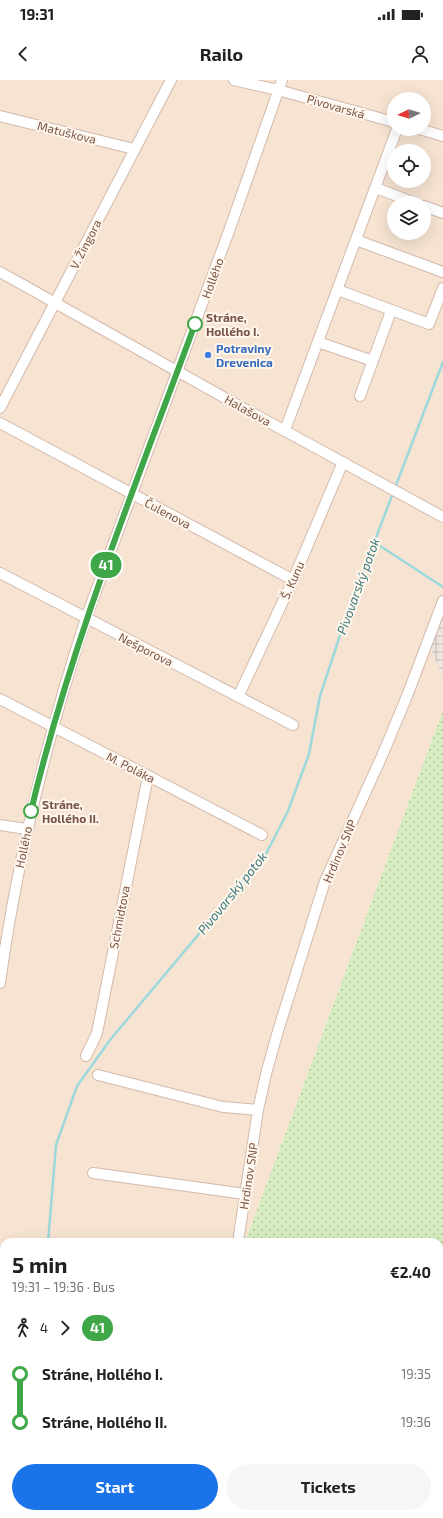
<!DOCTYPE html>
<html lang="en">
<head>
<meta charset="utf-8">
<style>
  :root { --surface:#fff; --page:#f6f6f6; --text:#222; --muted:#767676; --accent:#1a73e8 }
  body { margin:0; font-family:"Exo 2",sans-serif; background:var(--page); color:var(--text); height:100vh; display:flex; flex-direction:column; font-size:15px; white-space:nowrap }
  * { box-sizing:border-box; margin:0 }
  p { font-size:13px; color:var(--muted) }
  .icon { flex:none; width:22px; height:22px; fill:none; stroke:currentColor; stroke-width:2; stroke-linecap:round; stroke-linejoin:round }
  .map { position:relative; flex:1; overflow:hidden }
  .side { position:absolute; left:0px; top:1158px; width:443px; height:280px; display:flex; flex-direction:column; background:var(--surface); border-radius:12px 12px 0 0; box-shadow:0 4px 16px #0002 }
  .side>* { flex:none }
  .badge { padding:0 8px; border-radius:13px; font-size:14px; line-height:26px }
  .needle { width:26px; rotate:265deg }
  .fabs { position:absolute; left:387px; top:12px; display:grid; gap:8px }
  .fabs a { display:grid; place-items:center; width:44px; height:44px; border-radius:50%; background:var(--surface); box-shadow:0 4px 16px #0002; font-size:20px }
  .map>.badge { position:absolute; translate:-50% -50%; box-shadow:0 0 0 2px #fff }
  .legs { display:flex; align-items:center; gap:6px; height:44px; padding:0 12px; font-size:13px }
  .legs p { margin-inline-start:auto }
  .overview { display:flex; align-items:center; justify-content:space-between; height:68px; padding:0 12px }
  h1 { font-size:22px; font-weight:700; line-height:30px }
  .primary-button { display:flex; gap:8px; margin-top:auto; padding:8px 12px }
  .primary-button a { flex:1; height:46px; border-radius:24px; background:var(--accent); color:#fff; font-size:16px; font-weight:700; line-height:46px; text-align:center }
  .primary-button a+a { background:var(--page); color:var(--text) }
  ul { padding:0 12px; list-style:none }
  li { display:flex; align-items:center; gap:14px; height:48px; font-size:15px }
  li i { display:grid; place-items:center; width:6px; height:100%; margin:0 5px; background:currentColor }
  li i::after { content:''; width:10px; height:10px; margin:-5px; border:3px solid; border-radius:50%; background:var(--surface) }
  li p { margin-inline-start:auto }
  li:first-child i { background:linear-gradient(#0000 50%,currentColor 0) }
  li:last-child i { background:linear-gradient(currentColor 50%,#0000 0) }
  .status { display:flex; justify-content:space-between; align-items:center; height:28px; padding:0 20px; background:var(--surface); direction:ltr }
  .status svg { height:11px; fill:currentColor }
  header { display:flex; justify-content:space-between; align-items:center; height:52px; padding:0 12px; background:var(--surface); font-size:18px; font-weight:700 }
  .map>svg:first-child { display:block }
  .residential { fill:#f6e3d2; fill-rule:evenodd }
  .industrial { fill:url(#industrial-grid) }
  .grass { fill:url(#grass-dots) }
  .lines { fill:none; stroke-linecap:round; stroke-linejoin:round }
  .stream { stroke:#9cd8dc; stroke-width:2.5 }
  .street-casing { stroke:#d3baac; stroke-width:12 }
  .street { stroke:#fff; stroke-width:10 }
  .line-1-casing { stroke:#fff; stroke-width:9 }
  .line-1 { stroke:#3fa747; stroke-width:6 }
  .stop-1-dot { fill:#fff; stroke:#3fa747; stroke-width:2 }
  .shop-dot { fill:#3f7fe0; stroke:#fff6ec; stroke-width:1.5 }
  .labels { text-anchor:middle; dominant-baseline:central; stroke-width:4; stroke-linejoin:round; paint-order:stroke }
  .street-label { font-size:12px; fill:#795547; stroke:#fff6ec }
  .stop-label { font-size:12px; font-weight:bold; fill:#795547; stroke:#fff6ec; text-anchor:start }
  .shop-label { font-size:12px; font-weight:bold; fill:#366cbe; stroke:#fff6ec; text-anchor:start }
  .water-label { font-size:13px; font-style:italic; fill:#3a7a7f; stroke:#fff6ec }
</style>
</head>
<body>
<div class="status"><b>19:31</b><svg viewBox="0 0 49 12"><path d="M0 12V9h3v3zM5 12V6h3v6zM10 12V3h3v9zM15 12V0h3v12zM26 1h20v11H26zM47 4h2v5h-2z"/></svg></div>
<header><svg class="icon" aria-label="back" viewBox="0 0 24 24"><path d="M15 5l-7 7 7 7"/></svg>Railo<svg class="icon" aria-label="person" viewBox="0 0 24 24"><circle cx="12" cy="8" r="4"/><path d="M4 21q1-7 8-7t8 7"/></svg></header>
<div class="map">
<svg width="443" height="1438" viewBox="0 0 443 1438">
  <defs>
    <pattern id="industrial-grid" width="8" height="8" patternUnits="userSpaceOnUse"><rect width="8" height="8" fill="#ede4df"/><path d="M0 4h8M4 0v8" fill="none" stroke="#c5bcb7"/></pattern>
    <pattern id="grass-dots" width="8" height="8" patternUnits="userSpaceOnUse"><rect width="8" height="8" fill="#d7edc1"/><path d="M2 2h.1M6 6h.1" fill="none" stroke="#b3c39f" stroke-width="1.8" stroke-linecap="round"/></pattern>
  </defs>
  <rect width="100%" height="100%" fill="#fef2e4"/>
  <path class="residential" d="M 0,0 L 443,0 L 443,532 L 425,554 L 443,598 L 443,630 L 245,1162 L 4,1162 L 4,1434 L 176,1434 L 177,1438 L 0,1438 ZM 394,19 L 424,19 L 424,49 L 394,49 ZM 394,71 L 424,71 L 424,101 L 394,101 ZM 394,123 L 424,123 L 424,153 L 394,153 Z"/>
  <polygon class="industrial" points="443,532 443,598 425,554"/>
  <polygon class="grass" points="443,630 443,1438 177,1438 176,1434 439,1434 439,1162 245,1162"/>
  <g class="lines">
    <g class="stream">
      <polyline points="395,408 443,282"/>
      <polyline points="374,462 443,507"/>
      <polyline points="48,1162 56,1065 77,1006 110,960 266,774 288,731 309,674 320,616 349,528 393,413"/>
      <polyline points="45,1434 45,1438"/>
    </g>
    <defs>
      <g id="street">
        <polyline points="234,0 278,10 394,42"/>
        <polyline points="0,36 134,69"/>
        <polyline points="419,49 443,56"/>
        <polyline points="376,108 415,123"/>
        <polyline points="424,126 443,133"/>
        <polyline points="356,160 443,192"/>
        <polyline points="0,192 243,328 443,437"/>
        <polyline points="338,210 429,244 443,208"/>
        <polyline points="318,262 373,281"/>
        <polyline points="360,316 391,231"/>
        <polyline points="0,328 171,0"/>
        <polyline points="0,343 293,500"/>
        <polyline points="285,350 397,49"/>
        <polyline points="0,493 293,645"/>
        <polyline points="238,617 293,500 343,382"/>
        <polyline points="0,619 262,755"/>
        <polyline points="0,745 26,749"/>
        <path d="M 0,903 C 17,778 47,658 86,538 L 229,151 L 282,0"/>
        <polyline points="86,976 97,953 148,696"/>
        <polyline points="98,995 223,1027 258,1030"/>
        <polyline points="93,1093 245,1114"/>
        <polyline points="238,1162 258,1030 266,994 278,951 325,801 382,676 407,616 443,521"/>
        <polyline points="0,1341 4,1340"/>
        <polyline points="107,1438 109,1434"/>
      </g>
    </defs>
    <use href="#street" class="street-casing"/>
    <use href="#street" class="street"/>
  </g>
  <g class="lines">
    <defs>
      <path id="line-1" d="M 31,731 C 71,563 136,404 195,244"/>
    </defs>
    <use href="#line-1" class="line-1-casing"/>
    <use href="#line-1" class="line-1"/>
  </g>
  <g class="stop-1-dot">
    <circle cx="195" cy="244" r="7"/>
    <circle cx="31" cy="731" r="7"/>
  </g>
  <circle class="shop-dot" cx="208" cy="275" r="4"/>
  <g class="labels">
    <g class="street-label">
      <text transform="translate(336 26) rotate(16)">Pivovarská</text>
      <text transform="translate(67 52) rotate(14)">Matuškova</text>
      <text transform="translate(85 164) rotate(-63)">V. Žingora</text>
      <text transform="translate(212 198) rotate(-70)">Hollého</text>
      <text transform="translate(248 330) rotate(29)">Halašova</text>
      <text transform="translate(168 433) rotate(28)">Čulenova</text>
      <text transform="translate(292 500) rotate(-66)">Š. Kunu</text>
      <text transform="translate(146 569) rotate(27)">Nešporova</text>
      <text transform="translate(131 687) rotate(27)">M. Poláka</text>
      <text transform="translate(23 767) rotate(-78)">Hollého</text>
      <text transform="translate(339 771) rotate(-67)">Hrdinov SNP</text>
      <text transform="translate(119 837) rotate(-79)">Schmidtova</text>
      <text transform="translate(248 1096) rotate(-81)">Hrdinov SNP</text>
    </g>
    <g class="stop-label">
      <text x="206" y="237">Stráne,<tspan x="206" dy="14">Hollého I.</tspan></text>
      <text x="42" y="724">Stráne,<tspan x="42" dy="14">Hollého II.</tspan></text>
    </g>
    <g class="shop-label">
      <text x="216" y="268">Potraviny<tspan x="216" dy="14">Drevenica</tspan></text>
    </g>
    <g class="water-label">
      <text transform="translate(358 506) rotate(-70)">Pivovarský potok</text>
      <text transform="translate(232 813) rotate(-51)">Pivovarský potok</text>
    </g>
  </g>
</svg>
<div class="fabs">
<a><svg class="needle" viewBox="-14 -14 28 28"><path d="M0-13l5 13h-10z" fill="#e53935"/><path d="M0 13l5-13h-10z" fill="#767676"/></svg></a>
<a><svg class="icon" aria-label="locate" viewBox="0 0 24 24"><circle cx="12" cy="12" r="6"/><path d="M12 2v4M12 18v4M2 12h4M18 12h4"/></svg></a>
<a><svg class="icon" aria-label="layers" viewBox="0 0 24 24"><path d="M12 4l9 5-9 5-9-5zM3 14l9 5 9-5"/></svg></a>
</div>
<b class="badge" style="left:106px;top:485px;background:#3fa747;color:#fff">41</b>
<section class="side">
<div class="overview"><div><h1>5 min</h1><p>19:31 – 19:36 · Bus</p></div><b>€2.40</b></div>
<div class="legs"><svg class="icon" aria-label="walk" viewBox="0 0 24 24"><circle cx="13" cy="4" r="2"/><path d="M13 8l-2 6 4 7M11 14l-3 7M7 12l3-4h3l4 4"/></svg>4<svg class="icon" aria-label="forward" viewBox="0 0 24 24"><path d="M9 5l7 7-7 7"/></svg><b class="badge" style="background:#3fa747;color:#fff">41</b></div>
<ul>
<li><i style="color:#3fa747"></i><b>Stráne, Hollého I.</b><p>19:35</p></li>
<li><i style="color:#3fa747"></i><b>Stráne, Hollého II.</b><p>19:36</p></li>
</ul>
<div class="primary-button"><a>Start</a><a>Tickets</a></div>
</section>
</div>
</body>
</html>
